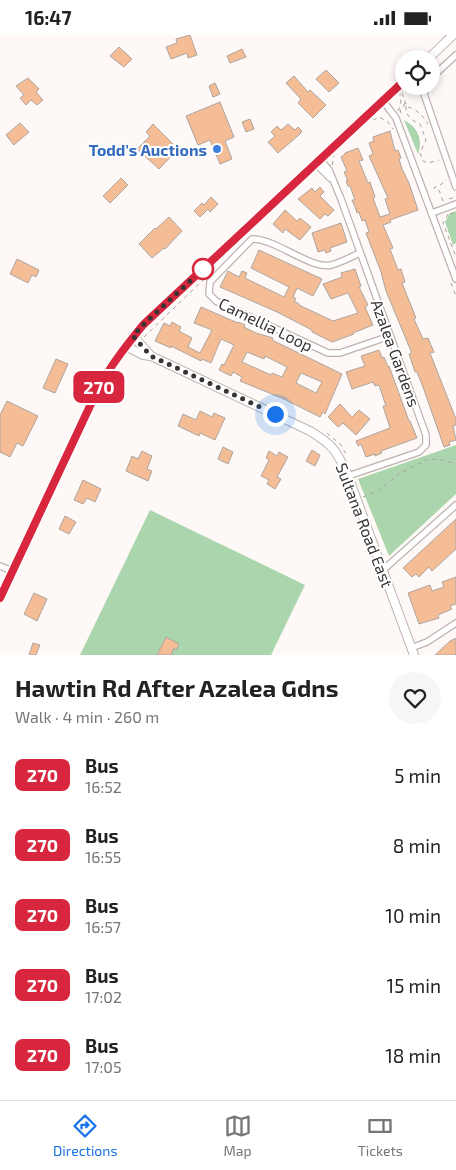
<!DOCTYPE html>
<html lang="en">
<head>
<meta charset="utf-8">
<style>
  :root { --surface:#fff; --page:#f6f6f6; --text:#222; --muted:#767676; --line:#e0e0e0; --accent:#1a73e8 }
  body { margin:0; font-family:"Exo 2",sans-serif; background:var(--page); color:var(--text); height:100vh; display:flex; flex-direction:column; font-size:19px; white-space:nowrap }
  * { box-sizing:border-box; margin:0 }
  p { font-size:16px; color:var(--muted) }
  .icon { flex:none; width:28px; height:28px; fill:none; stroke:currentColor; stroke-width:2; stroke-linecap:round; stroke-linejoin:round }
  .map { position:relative; height:620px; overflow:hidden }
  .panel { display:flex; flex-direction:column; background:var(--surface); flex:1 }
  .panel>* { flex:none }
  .badge { padding:0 10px; border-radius:8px; font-size:18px; line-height:32px }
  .buttons { position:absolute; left:395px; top:15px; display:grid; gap:10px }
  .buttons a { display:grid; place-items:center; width:45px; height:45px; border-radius:50%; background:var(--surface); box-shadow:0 2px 8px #0003; font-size:25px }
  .you { position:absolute; width:25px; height:25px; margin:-12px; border:4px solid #fff; border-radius:50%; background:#1a73e8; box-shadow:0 0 0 8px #1a73e833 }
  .map>.badge { position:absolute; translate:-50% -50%; box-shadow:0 0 0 2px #fff }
  .round { display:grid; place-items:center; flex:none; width:52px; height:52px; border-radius:26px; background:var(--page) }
  .headline { display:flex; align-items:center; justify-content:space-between; height:85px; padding:0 15px }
  h1 { font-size:24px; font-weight:700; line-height:38px }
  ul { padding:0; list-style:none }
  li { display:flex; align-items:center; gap:15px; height:70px; padding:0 15px }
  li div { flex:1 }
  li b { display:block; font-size:19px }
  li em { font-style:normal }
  li .badge { min-width:55px; font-weight:700; text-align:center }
  .status { display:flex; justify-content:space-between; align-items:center; height:35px; padding:0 25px; background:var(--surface); direction:ltr }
  .status svg { height:14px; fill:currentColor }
  .tab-bar { display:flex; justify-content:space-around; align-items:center; height:70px; border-top:1px solid var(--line); background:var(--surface); font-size:14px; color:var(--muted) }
  .tab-bar a { display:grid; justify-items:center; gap:2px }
  .tab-bar .current { color:var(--accent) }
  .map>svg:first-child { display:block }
  .green { fill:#abd6ad }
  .building { fill:#f4bd96; stroke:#ada5a0; fill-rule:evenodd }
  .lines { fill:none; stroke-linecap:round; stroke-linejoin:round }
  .street-casing { stroke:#bcb3b0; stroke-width:8 }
  .secondary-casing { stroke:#bcb3b0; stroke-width:10 }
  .path { stroke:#a6a1a0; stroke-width:1; stroke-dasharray:4 4; stroke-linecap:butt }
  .street { stroke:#fff; stroke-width:5.5 }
  .secondary { stroke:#fff; stroke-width:8 }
  .line-casing { stroke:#fff; stroke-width:11 }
  .line { stroke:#d7263d; stroke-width:8 }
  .walk { stroke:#383433; stroke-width:5; stroke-dasharray:0 9 }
  .shop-dot { fill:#3f7fe0; stroke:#fff; stroke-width:2 }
  .stop-dot { fill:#fff; stroke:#d7263d; stroke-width:2.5 }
  .labels { text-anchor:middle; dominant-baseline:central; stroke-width:4; stroke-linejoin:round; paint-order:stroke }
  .shop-label { font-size:16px; font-weight:bold; fill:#366cbe; stroke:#fff; text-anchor:end }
  .street-label { font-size:16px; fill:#383433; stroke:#fff }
</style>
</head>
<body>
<div class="status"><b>16:47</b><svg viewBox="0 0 49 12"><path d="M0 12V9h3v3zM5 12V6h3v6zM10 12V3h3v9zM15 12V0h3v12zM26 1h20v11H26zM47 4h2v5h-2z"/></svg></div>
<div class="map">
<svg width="456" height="620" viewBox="0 0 456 620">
  <rect width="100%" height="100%" fill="#fef9f7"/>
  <g class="green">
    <path d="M 404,85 C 418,92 423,105 418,119 Z"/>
    <polygon points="456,176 456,208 453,210 445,187 449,179"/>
    <polygon points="456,410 456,459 389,521 358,444"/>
    <polygon points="150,475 305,550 271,620 80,620"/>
  </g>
  <g class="building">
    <polygon points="190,0 197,20 188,23 187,18 171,24 166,12 177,8 176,4"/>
    <polygon points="119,12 132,24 124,32 110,21"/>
    <polygon points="242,14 246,22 230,28 227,21"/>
    <polygon points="326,35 339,48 329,57 316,44"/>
    <polygon points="294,41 308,57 310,55 326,70 313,83 298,68 301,64 286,48"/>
    <polygon points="28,43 39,54 36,57 43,65 37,70 31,65 26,70 20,63 24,60 16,51"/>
    <polygon points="215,48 220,59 213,62 209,51"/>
    <polygon points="220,67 234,102 225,106 232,124 220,129 210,105 198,110 186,81"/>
    <polygon points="250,84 254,94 246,97 242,87"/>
    <polygon points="20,88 29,97 14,110 6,100"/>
    <polygon points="153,89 178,114 159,134 137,114 150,101 146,97"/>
    <polygon points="288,89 295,95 298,92 302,96 300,99 278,118 268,107 275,101 271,97 277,91 281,95"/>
    <polygon points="390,96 395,116 398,115 401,123 399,124 402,134 409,148 418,175 390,185 391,187 383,190 393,213 390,214 398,235 401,234 405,247 402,248 416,283 414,284 423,304 428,303 430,308 434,317 430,318 456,384 456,390 453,391 456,405 449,407 450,410 444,412 423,352 417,337 415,337 409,319 411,319 411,316 386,256 381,237 366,198 369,197 365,185 362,186 359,177 357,178 355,172 352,165 355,165 350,151 348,151 346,146 348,146 344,137 347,136 341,122 344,120 345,118 358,113 363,125 359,126 368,148 370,147 375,162 373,163 380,182 390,179 385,164 388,163 369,121 373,119 369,108 374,106 373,102"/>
    <polygon points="121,143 128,150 110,168 103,161"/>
    <polygon points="320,152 324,157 320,161 334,175 328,181 325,179 320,184 298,164 312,153 315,157"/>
    <polygon points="211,162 218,169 210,177 208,174 200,182 194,176 202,168 204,170"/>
    <polygon points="285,175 297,186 300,183 311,192 300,205 285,194 283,198 273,189"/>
    <polygon points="169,182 182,196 165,214 164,213 152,223 139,209 155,193 156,194"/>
    <polygon points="341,188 347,207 330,213 331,216 326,218 325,215 318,217 312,198"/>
    <polygon points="259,215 322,244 313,261 297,253 293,262 296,264 294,266 299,269 299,270 333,286 358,278 348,258 331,264 323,249 342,242 341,238 355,234 361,251 359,252 368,270 365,272 373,290 353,298 354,299 332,307 312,297 312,295 277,277 220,252 228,236 239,242 242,236 247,238 245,243 284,262 289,252 251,233"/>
    <polygon points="17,224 39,235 36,242 32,240 28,248 10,239"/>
    <path d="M 201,272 L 238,288 L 238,287 L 245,290 L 244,292 L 256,298 L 273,303 L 272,305 L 342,339 L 325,379 L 323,377 L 320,382 L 284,364 L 240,346 L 242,342 L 233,337 L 231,341 L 219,335 L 222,329 L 224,330 L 234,310 L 221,304 L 211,328 L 202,324 L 201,326 L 171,311 L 171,313 L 155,306 L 164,288 L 170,291 L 172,287 L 181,292 L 179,296 L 192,303 L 188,312 L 200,318 L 212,295 L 194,288 ZM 247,317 L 264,324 L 265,321 L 287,332 L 282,342 L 272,338 L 271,340 L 242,327 ZM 301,338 L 322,347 L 316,358 L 296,348 Z"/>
    <polygon points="379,315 382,323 384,322 388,332 389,331 409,386 410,386 417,403 381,416 382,418 375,421 375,419 366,422 361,409 358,411 356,406 390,393 383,371 386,371 379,350 375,351 373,347 352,354 346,337 365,331 361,321"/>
    <polygon points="56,324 68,329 55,358 43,353"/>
    <polygon points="7,366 38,381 23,411 17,408 10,422 0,417 0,380"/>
    <polygon points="340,369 352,382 359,375 370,384 356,400 343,388 338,392 328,382"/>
    <polygon points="200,376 212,382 214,378 225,383 215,405 200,398 199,401 178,391 183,379 196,385"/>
    <polygon points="223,412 233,417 228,429 218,424"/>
    <polygon points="312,415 320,420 315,431 306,426"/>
    <polygon points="142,416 152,421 147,434 152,436 148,446 126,436 132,421 138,424"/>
    <polygon points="269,416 277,421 279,417 288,422 277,442 281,444 275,454 267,449 269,445 261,441 269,425 266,423"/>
    <polygon points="83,445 101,454 95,467 87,463 83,469 74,465"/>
    <polygon points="65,481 76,487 69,499 59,494"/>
    <polygon points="456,484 456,514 432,536 429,532 419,542 416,539 412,542 403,533"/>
    <polygon points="456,542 456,569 450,571 452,574 438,580 439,583 419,589 408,558 430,550 432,556 444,552 442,547"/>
    <polygon points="34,558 47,564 37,586 24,579"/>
    <polygon points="166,602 179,609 176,615 174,613 171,620 157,620"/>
    <polygon points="456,603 456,620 435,620 450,606"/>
    <polygon points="33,608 40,610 36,620 29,620"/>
  </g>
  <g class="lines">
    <defs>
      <g id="street">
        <polyline points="431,43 456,20"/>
        <polyline points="426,51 424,59 456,152"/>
        <polyline points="383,66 396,83 456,244"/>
        <polyline points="320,124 329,135 341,164 426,400 426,410 419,417 348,441"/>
        <polyline points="315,128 330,143"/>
        <polyline points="432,178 456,169"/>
        <path d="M 360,218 C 351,222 340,228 331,230 C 311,235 277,204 252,204 L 210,247 L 209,259 L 216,266 L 328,318 L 340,318 L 390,301"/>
        <polyline points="0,531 12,536"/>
        <polyline points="383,535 456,470"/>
        <polyline points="411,613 427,607 456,588"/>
      </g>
      <g id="secondary">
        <polyline points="428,24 453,0"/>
        <polyline points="133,301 151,321"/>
        <path d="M 126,311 L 143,320 L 151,321 L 310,396 C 333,410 337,416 348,441 L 414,620"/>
        <path d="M 0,563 L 97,356 C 110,331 126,311 143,290 L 404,46"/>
      </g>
    </defs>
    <use href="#street" class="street-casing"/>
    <use href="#secondary" class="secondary-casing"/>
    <g class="path">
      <path d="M 402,58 L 407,72 C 416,73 423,81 428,89"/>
      <path d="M 406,71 C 405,80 412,86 420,89 L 426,105 L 420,118 L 423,126 L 428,128 L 439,125"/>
      <polyline points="398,76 401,70 400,59"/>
      <polyline points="401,78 400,75 403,73 405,67"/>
      <polyline points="373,85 379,82 388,87 393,94"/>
      <polyline points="332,130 334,121"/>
      <polyline points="449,164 456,162"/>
      <polyline points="443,166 439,155 434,153 442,149 446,144"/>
      <polyline points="448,179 443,188 456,222"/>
      <polyline points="450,179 456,177"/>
      <polyline points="451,248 456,261"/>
      <polyline points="144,302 204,244"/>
      <polyline points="327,398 341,410 346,419"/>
      <polyline points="363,462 378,456 399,439 426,425 438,424 456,429"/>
    </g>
    <use href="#street" class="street"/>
    <use href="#secondary" class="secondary"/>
  </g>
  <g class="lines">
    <defs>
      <path id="line" d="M 0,563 L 97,356 C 110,331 126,311 143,290 L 404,46"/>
    </defs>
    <use href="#line" class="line-casing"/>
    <use href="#line" class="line"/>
    <polyline class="walk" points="203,234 143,290 133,301 151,321 275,379"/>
  </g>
  <circle class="shop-dot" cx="217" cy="114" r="5"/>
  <circle class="stop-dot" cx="203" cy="234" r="10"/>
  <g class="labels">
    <g class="shop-label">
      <text x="207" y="114">Todd's Auctions</text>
    </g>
    <g class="street-label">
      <text transform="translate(266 289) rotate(26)">Camellia Loop</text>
      <text transform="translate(396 318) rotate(70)">Azalea Gardens</text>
      <text transform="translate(365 490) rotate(69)">Sultana Road East</text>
    </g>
  </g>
</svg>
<div class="buttons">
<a><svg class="icon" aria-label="locate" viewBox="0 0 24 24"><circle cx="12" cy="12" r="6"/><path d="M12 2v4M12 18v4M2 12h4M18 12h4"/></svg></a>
</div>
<div class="you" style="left:275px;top:379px"></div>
<b class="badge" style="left:99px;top:352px;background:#d7263d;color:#fff">270</b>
</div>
<section class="panel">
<div class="headline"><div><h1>Hawtin Rd After Azalea Gdns</h1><p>Walk · 4 min · 260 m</p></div><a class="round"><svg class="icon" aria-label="heart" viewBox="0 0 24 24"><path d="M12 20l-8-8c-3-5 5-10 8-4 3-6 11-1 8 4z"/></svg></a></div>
<ul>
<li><span class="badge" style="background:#d7263d;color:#fff">270</span><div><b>Bus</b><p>16:52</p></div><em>5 min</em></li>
<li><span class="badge" style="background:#d7263d;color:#fff">270</span><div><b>Bus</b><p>16:55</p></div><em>8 min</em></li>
<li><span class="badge" style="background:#d7263d;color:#fff">270</span><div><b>Bus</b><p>16:57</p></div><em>10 min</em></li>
<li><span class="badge" style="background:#d7263d;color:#fff">270</span><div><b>Bus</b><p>17:02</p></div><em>15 min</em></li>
<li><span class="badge" style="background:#d7263d;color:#fff">270</span><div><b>Bus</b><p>17:05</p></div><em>18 min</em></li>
</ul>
</section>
<nav class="tab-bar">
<a class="current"><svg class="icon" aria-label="directions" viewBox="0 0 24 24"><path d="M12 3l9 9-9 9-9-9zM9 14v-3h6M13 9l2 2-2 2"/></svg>Directions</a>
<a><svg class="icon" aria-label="map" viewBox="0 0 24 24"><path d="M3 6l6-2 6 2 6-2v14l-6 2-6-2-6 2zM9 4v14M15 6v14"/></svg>Map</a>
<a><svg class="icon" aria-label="tickets" viewBox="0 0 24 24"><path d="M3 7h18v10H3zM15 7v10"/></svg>Tickets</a>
</nav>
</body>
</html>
